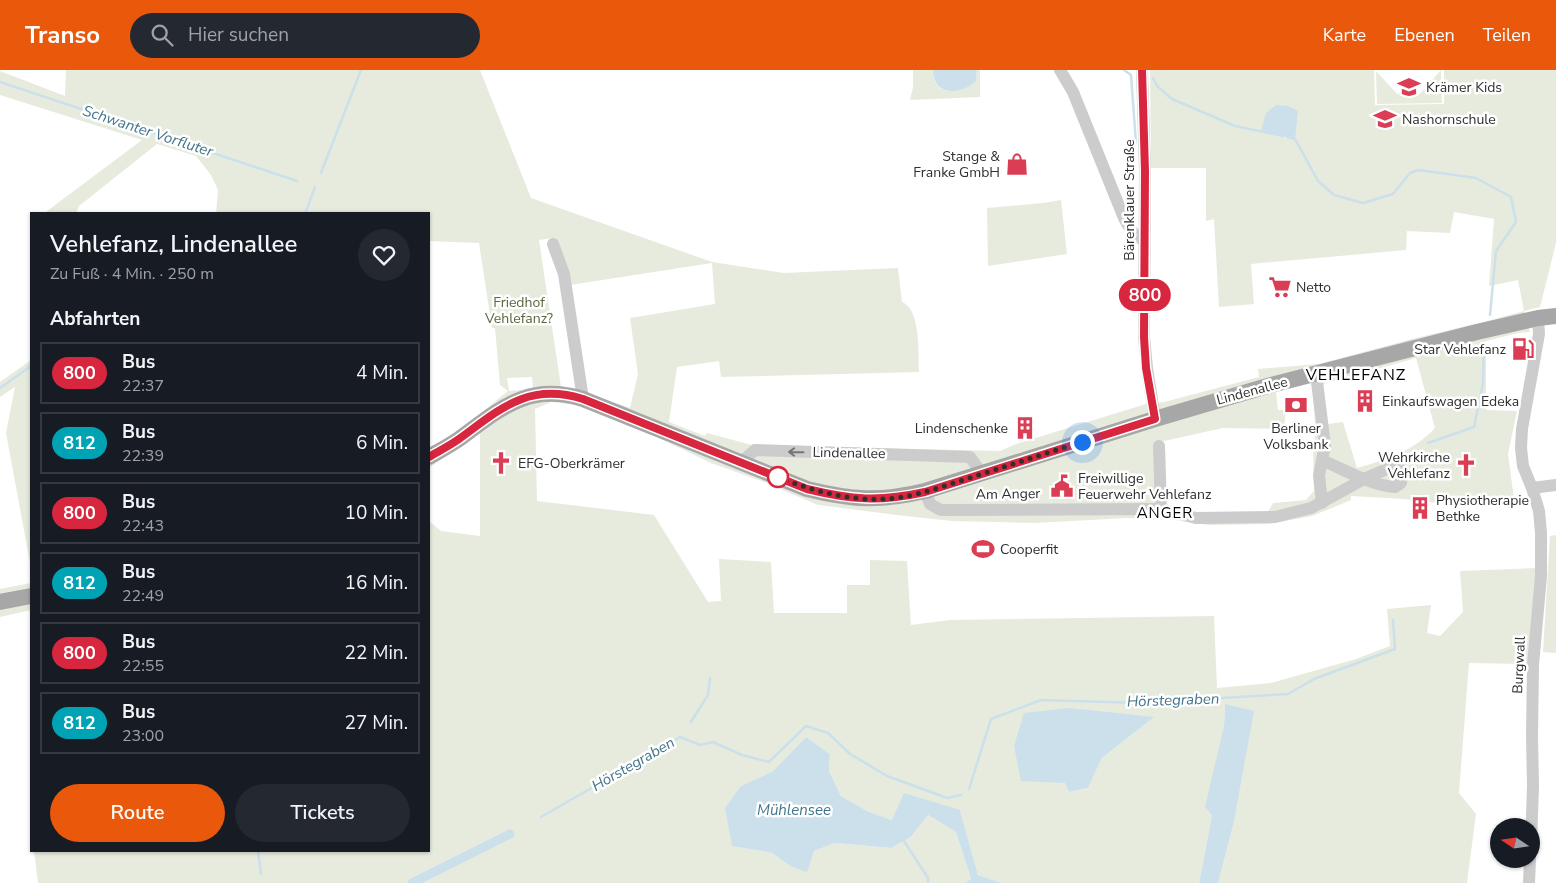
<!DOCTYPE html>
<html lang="de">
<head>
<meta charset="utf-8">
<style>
  :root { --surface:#171b24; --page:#242831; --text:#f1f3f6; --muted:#9ea1a6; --line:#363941; --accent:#ea580c }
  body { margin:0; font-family:"Nunito Sans",sans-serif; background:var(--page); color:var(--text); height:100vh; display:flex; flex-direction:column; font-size:19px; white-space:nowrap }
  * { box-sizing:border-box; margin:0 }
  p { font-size:16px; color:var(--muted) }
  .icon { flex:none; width:28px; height:28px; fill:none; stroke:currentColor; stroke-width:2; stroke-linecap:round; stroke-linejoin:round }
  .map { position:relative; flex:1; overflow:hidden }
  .sheet { position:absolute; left:30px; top:142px; width:400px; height:640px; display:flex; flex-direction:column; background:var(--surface); border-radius:0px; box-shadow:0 1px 4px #0004 }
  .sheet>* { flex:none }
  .badge { padding:0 10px; border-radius:16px; font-size:18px; line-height:32px }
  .needle { width:32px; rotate:283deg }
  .fabs { position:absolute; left:1490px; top:748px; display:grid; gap:10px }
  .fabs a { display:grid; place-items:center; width:50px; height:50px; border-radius:50%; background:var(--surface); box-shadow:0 1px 4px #0004; font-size:25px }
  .you { position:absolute; width:25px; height:25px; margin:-12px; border:4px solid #fff; border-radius:50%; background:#1a73e8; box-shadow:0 0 0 8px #1a73e833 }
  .map>.badge { position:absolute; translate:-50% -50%; box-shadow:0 0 0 2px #fff }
  h2 { padding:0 20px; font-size:19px; line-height:45px }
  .round { display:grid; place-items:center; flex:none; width:52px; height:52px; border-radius:26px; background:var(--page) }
  .summary { display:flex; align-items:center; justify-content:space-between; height:85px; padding:0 20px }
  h1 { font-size:24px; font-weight:600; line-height:38px }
  .action { display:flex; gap:10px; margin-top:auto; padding:10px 20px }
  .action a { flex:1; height:58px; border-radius:30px; background:var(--accent); color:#fff; font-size:20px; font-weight:600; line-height:58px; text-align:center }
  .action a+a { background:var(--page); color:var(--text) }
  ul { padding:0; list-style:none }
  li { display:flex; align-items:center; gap:15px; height:62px; margin:0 10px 8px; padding:0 10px; border:2px solid var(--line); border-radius:0px }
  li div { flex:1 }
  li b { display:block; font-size:19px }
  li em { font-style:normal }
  li .badge { min-width:55px; font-weight:700; text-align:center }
  header { display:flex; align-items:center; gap:30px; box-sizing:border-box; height:70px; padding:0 25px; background:var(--accent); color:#fff }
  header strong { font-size:24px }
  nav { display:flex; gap:28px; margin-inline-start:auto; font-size:18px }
  .search { width:350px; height:45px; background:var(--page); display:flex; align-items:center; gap:12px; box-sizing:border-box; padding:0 18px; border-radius:28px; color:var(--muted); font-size:19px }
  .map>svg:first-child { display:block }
  .green { fill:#e6ebde; fill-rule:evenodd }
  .water { fill:#cbe0ea }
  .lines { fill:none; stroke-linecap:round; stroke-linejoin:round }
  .stream { stroke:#cbe0ea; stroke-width:2.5 }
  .canal { stroke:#cbe0ea; stroke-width:9 }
  .minor { stroke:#ccc; stroke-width:12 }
  .major { stroke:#a7a7a7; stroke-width:16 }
  .oneway { stroke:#767676 }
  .line-casing { stroke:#fff; stroke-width:11 }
  .line { stroke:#d7263d; stroke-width:8 }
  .walk { stroke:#2f2f2f; stroke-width:5; stroke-dasharray:0 9 }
  .stop-dot { fill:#fff; stroke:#d7263d; stroke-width:2.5 }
  .labels { text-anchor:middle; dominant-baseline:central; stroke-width:5; stroke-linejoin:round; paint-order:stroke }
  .poi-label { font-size:14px; fill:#2f2f2f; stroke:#fff; text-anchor:start }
  .street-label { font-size:14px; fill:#2f2f2f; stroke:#fff }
  .park-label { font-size:14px; fill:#55683f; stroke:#fff }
  .water-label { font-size:15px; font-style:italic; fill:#42758c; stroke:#fff }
  .neighbourhood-label { font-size:15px; letter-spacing:1px; fill:#000; stroke:#fff }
  .quarter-label { font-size:16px; letter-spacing:1px; fill:#000; stroke:#fff }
</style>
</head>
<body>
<header>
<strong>Transo</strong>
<div class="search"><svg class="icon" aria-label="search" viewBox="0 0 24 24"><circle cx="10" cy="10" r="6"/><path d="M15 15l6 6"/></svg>Hier suchen</div>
<nav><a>Karte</a><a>Ebenen</a><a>Teilen</a></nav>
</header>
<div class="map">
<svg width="1556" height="813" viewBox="0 0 1556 813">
  <rect width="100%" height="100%" fill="#fff"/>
  <g class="green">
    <path d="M 66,0 L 480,0 L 531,128 L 712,192 L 784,203 L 898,198 L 902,232 C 921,239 918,284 919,302 L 721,307 L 719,291 L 677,297 L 669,352 L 705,366 L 707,363 L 752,375 L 1000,381 L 1016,374 L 1146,334 L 1164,332 L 1259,307 L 1258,299 L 1319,294 L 1412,269 L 1483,252 L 1524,241 L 1518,210 L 1489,216 L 1494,149 L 1454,142 L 1450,163 L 1407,161 L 1406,180 L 1251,194 L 1254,234 L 1219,237 L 1214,149 L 1206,151 L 1206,98 L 1151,98 L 1150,0 L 1374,0 L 1375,35 L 1444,34 L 1444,0 L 1556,0 L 1556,173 L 1540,237 L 1524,241 L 1530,262 L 1518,263 L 1486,271 L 1486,340 L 1517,341 L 1508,384 L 1514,429 L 1463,436 L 1404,429 L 1351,426 L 1351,430 L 1312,446 L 1269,454 L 1209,455 L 1173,450 L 1127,448 L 1035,453 L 952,451 L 905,446 L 818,435 L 764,412 L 711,393 L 659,368 L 578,335 L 551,332 L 535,339 L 537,431 L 654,445 L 708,532 L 721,531 L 719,489 L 771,492 L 774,543 L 847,543 L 847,515 L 870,515 L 870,490 L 907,491 L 911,555 L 950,550 L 1214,546 L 1217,618 L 1271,613 L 1356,589 L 1390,576 L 1387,539 L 1431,535 L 1427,563 L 1440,566 L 1463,542 L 1460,501 L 1536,498 L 1529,594 L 1469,593 L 1459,723 L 1476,744 L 1467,813 L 1218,813 L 1233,756 L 1225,634 L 1224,656 L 1212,745 L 1199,813 L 1002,813 L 978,805 L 960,740 L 892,750 L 869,742 L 841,726 L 829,701 L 830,684 L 806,667 L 773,701 L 741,716 L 733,776 L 772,783 L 790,796 L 814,781 L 835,773 L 891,778 L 911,767 L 928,745 L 956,762 L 971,809 L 965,813 L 38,813 L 34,781 L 429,781 L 429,451 L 441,461 L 480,466 L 480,362 L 429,398 L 429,379 L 455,364 L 508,321 L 500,315 L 495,258 L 492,258 L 479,173 L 429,171 L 429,144 L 216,144 L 218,120 L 211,105 L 196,86 L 157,74 L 79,136 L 76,144 L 43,144 L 142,70 L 0,25 L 0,1 L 65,26 ZM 553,168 L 570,215 L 712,193 L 715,234 L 630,248 L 638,304 L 630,338 L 587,323 L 561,317 L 539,170 ZM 1416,288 L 1435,358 C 1414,381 1386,390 1357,398 L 1343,352 L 1328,354 L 1323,314 ZM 532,307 L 533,319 L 509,321 L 507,308 ZM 1312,313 L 1316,364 L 1313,372 L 1314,421 L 1306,430 L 1273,433 L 1267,444 L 1199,444 L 1158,434 L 1155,373 L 1223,358 L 1284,359 L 1286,340 L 1278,340 L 1276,322 ZM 1154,647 L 1102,688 L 1088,718 L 1069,722 L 1065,713 Z"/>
    <path d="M 913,0 L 933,0 C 933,11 935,16 946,21 L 976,11 L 977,0 L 980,0 L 980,27 L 910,30 L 913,17 Z"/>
    <polygon points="1441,0 1442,33 1377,34 1376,1 1397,24 1420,24"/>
    <polygon points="1061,130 1067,184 988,196 987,138 1043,133"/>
    <polygon points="31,290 31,498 6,363 15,317 0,327 0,312"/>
    <polygon points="1556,465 1556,583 1543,582 1550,466"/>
    <polygon points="31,513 31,540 0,547 0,519"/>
  </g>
  <g class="water">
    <path d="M 933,0 L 977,0 L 976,11 C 961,25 933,27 933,0 Z"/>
    <polygon points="1276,35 1288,36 1298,41 1295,69 1261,61 1266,43"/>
    <polygon points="1225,634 1254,641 1233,756 1218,813 1199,813 1212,745 1205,737 1224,656"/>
    <polygon points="1070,638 1154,647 1102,688 1088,718 1069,722 1065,713 1021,711 1014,676 1024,643"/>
    <polygon points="806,667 830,684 829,701 841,726 869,742 892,750 904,723 960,740 978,805 1002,813 965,813 971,809 956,762 928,745 911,767 891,778 835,773 814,781 807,802 790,796 772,783 732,776 725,738 741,716 773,701"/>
  </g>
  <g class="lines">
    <g class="stream">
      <polyline points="1124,0 1131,5 1136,73"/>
      <polyline points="1153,8 1157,16 1172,29 1235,56 1283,66"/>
      <polyline points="0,12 297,111"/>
      <polyline points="1288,67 1295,69 1318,111 1334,125 1363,133 1393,124 1410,103 1418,100 1476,108 1511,127 1516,152 1496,181 1490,245"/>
      <polyline points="321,103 361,0"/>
      <polyline points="305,144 315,117"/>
      <polyline points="0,318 31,296"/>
      <polyline points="1428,373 1474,357 1483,314 1484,272"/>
      <polyline points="691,652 708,625 710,608"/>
      <polyline points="969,719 991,649 1041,630 1138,633 1288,624 1314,609 1395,579 1393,550"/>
      <polyline points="541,747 680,667 700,675 713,672 742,685 769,692 806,656 828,663 850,684 887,706 947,728 961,725"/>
      <polyline points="904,771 928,808 928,813"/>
      <polyline points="258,781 261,804"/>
    </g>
    <polyline class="canal" points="412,813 510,764"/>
    <g class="minor">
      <path d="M 1060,0 L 1073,22 L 1124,148 C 1129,157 1134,167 1144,170"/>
      <polyline points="1142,0 1145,101 1144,267 1147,298 1155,349"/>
      <polyline points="553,174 564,204 583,329"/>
      <polyline points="1316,304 1325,376 1319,405 1322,433"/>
      <polyline points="1159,376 1161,439"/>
      <polyline points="741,392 755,380 970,387 982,404"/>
      <polyline points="1532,418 1556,415"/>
      <path d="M 925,421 L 930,434 L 941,440 L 1161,439 L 1196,448 L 1275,447 L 1311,438 L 1364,409 L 1396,395 L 1399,397 L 1402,406 L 1401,413 L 1395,417 C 1370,415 1345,400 1322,390"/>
      <polyline points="1531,775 1533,716 1532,665 1533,595 1541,506 1541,463 1539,441 1532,418 1523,396 1521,378 1522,359 1539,264 1538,248"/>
      <polyline points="1529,813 1530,789"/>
    </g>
    <g class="major">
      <path d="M 429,387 C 439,381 449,376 459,369 C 500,339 528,312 583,329 L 807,419 C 852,430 879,432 925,421 L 1155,349 L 1271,315 L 1477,262 L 1538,248 L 1556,246"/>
      <polyline points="0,532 31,526"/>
    </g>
  </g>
  <defs><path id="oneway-shaft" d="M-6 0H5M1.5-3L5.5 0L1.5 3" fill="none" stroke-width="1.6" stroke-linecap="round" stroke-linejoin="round" transform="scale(1.25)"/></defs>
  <use class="oneway" href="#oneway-shaft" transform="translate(796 382) rotate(-179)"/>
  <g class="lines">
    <defs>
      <path id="line" d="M 429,387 C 439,381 449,376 459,369 C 500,339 528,312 583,329 L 807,419 C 852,430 879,432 925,422 L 1155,349 L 1146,298 L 1144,267 L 1145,101 L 1142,0"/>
    </defs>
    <use href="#line" class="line-casing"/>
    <use href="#line" class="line"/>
    <path class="walk" d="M 778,407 C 815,422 856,433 896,428 C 920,425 943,416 966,409 C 1005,397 1043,384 1082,372"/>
  </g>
  <defs>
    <symbol id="school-bare" viewBox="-9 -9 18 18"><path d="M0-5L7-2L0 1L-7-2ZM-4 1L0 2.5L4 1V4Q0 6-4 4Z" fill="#da3d54" stroke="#fff" stroke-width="2.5" paint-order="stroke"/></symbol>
    <symbol id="shop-bare" viewBox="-9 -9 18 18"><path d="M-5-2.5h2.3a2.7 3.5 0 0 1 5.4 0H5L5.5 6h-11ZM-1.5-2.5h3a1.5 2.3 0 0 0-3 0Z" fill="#da3d54" stroke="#fff" stroke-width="2.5" paint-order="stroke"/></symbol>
    <symbol id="supermarket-bare" viewBox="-9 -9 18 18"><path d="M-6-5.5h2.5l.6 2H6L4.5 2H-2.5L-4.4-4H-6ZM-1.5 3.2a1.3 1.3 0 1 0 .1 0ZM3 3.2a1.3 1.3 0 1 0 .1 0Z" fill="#da3d54" stroke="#fff" stroke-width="2.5" paint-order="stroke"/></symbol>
    <symbol id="fuel-bare" viewBox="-9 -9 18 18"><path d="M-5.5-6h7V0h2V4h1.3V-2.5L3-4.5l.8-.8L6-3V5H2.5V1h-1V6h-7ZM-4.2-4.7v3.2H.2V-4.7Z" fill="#da3d54" stroke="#fff" stroke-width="2.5" paint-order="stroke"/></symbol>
    <symbol id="building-bare" viewBox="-9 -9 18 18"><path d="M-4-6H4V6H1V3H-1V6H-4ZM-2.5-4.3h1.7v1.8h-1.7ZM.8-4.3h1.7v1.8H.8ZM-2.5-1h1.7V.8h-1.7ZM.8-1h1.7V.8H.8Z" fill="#da3d54" stroke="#fff" stroke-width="2.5" paint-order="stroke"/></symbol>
    <symbol id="bank-bare" viewBox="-9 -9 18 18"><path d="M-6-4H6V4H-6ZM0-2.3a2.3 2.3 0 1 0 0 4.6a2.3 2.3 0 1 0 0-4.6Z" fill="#da3d54" stroke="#fff" stroke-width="2.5" paint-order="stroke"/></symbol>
    <symbol id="church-bare" viewBox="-9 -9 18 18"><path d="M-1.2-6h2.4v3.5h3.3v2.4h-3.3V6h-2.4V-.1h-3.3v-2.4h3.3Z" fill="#da3d54" stroke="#fff" stroke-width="2.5" paint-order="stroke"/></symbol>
    <symbol id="civic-bare" viewBox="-9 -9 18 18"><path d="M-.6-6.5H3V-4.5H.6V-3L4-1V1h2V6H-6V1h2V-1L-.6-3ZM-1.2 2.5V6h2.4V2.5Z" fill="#da3d54" stroke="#fff" stroke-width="2.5" paint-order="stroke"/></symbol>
    <symbol id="stadium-bare" viewBox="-9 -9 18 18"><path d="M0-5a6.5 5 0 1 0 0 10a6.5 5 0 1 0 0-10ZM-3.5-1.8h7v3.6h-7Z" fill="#da3d54" stroke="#fff" stroke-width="2.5" paint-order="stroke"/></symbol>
  </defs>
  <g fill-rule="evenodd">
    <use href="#school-bare" x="1393" y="1" width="32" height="32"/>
    <use href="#school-bare" x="1369" y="33" width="32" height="32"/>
    <use href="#shop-bare" x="1001" y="78" width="32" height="32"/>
    <use href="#supermarket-bare" x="1264" y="201" width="32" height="32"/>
    <use href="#fuel-bare" x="1507" y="263" width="32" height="32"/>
    <use href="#building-bare" x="1349" y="315" width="32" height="32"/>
    <use href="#bank-bare" x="1280" y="319" width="32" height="32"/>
    <use href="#building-bare" x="1009" y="342" width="32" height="32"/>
    <use href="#church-bare" x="485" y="377" width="32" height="32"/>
    <use href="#church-bare" x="1450" y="379" width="32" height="32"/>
    <use href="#civic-bare" x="1046" y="400" width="32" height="32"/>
    <use href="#building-bare" x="1404" y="422" width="32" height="32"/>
    <use href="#stadium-bare" x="967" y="463" width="32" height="32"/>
  </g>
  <circle class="stop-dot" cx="778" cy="407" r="10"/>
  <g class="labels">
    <g class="poi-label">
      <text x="1426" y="17">Krämer Kids</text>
      <text x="1402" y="49">Nashornschule</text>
      <text x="1000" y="86" text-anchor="end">Stange &amp;<tspan x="1000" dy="16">Franke GmbH</tspan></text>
      <text x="1296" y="217">Netto</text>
      <text x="1506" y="279" text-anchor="end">Star Vehlefanz</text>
      <text x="1382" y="331">Einkaufswagen Edeka</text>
      <text x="1008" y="358" text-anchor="end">Lindenschenke</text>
      <text x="1296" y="358" text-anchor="middle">Berliner<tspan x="1296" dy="16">Volksbank</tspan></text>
      <text x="1450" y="387" text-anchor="end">Wehrkirche<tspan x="1450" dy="16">Vehlefanz</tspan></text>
      <text x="518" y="393">EFG-Oberkrämer</text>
      <text x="1078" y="408">Freiwillige<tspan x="1078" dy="16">Feuerwehr Vehlefanz</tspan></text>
      <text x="1436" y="430">Physiotherapie<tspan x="1436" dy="16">Bethke</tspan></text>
      <text x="1000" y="479">Cooperfit</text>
    </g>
    <g class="street-label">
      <text transform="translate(1129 130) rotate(-90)">Bärenklauer Straße</text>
      <text transform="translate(1252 321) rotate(-15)">Lindenallee</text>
      <text transform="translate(849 383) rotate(1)">Lindenallee</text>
      <text transform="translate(1008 424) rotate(-1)">Am Anger</text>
      <text transform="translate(1519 595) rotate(-87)">Burgwall</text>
    </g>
    <g class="park-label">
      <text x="519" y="232">Friedhof<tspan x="519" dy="16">Vehlefanz?</tspan></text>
    </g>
    <g class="water-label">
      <text transform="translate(148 61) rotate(18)">Schwanter Vorfluter</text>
      <text transform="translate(1173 630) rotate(-2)">Hörstegraben</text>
      <text transform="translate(633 694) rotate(-30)">Hörstegraben</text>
      <text x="794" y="740">Mühlensee</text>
    </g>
    <g class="neighbourhood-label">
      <text x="1165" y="443">ANGER</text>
    </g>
    <g class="quarter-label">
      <text x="1356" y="305">VEHLEFANZ</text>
    </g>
  </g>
</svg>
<div class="fabs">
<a><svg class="needle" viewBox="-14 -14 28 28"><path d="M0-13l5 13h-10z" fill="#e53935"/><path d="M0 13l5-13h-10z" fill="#9ea1a6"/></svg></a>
</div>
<div class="you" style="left:1082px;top:372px"></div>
<b class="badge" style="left:1145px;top:225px;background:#d7263d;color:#fff">800</b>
<section class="sheet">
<div class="summary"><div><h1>Vehlefanz, Lindenallee</h1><p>Zu Fuß · 4 Min. · 250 m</p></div><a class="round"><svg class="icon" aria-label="heart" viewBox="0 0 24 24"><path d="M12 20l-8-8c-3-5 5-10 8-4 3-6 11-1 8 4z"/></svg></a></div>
<h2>Abfahrten</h2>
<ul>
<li><span class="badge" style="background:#d7263d;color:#fff">800</span><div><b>Bus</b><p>22:37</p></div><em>4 Min.</em></li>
<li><span class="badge" style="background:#00a3b4;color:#fff">812</span><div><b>Bus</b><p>22:39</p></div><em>6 Min.</em></li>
<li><span class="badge" style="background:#d7263d;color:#fff">800</span><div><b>Bus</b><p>22:43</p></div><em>10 Min.</em></li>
<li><span class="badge" style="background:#00a3b4;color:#fff">812</span><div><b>Bus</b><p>22:49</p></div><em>16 Min.</em></li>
<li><span class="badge" style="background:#d7263d;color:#fff">800</span><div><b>Bus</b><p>22:55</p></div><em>22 Min.</em></li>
<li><span class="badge" style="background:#00a3b4;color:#fff">812</span><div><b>Bus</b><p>23:00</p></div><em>27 Min.</em></li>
</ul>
<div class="action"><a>Route</a><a>Tickets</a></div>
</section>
</div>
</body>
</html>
